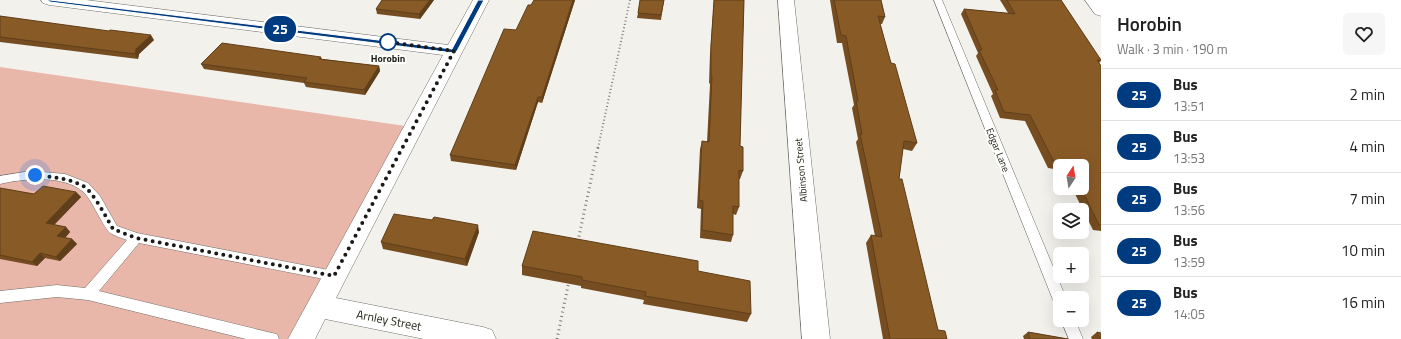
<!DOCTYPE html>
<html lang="en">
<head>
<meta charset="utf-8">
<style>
  :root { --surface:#fff; --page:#f6f6f6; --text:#222; --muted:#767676; --line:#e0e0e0 }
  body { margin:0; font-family:"Titillium Web",sans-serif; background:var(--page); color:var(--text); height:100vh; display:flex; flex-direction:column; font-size:15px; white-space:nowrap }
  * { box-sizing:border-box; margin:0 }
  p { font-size:13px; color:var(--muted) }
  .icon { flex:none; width:22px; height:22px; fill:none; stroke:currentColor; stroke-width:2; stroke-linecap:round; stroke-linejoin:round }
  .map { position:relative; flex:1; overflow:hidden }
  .sheet { display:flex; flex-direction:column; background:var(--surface); width:300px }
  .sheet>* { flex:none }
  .badge { padding:0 8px; border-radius:13px; font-size:14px; line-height:26px }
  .needle { width:26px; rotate:12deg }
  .fabs { position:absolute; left:1053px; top:159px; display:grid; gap:8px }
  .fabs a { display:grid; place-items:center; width:36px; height:36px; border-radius:6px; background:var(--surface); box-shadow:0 4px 16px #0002; font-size:20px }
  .you { position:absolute; width:20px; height:20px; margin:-10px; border:3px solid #fff; border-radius:50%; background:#1a73e8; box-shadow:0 0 0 6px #1a73e833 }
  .map>.badge { position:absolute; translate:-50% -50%; box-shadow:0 0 0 2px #fff }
  .round { display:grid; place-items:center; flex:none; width:42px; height:42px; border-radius:6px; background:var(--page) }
  .summary { display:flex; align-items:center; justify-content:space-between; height:68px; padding:0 16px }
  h1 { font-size:19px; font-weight:600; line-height:30px }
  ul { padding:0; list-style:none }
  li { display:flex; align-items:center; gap:12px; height:52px; padding:0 16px; border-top:1px solid var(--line) }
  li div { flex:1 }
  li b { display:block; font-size:15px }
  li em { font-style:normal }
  li .badge { min-width:44px; font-weight:700; text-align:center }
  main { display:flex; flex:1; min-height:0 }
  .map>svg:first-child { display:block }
  .green { fill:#e9b6aa }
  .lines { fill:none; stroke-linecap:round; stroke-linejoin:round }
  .service-casing { stroke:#706f6a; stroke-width:1 }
  .minor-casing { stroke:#706f6a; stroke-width:1 }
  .tertiary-casing { stroke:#706f6a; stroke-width:1 }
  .path-far1 { stroke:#7c7c78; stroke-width:2; stroke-dasharray:1 2.5; stroke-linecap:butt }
  .path { stroke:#7c7c78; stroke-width:3; stroke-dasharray:1 3.5; stroke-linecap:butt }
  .service { fill:#fff; fill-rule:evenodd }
  .minor { fill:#fff; fill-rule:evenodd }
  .tertiary { fill:#fff; fill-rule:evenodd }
  .wall { fill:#754d21 }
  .shaded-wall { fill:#5f3f1b }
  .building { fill:#885a26; stroke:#5f3f1b }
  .line { fill:#003b80; stroke:#fff }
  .walk { stroke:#1a1a18; stroke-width:4; stroke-dasharray:0 7.2 }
  .stop-dot { fill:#fff; stroke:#003b80; stroke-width:2 }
  .labels { text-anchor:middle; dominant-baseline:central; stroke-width:4; stroke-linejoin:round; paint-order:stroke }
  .stop-label { font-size:10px; font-weight:bold; fill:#1a1a18; stroke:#fffffc }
  .street-label { font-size:10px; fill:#1a1a18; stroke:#fffffc }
  .near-street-label { font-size:12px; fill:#1a1a18; stroke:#fffffc }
</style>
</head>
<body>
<main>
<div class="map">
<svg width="1101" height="339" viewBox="0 0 1101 339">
  <rect width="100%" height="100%" fill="#f2f1ec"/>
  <polygon class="green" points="0,67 412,127 299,339 0,339"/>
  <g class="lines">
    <defs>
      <g id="service">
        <polygon points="934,0 942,0 1066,298 1060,298 1060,306 1055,304 1053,300"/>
        <path d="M 31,171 L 65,174 L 88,183 L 100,196 L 117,226 L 137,233 L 334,271 L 339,272 L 340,276 L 339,280 L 334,281 L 139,243 L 99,291 L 272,333 L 277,334 L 279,339 L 246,339 L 88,300 L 57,297 L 0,303 L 0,291 L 57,285 L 85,288 L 127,240 C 122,238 115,236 110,233 C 105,229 93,204 87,196 C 70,174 25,178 0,184 L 0,176 Z"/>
        <polygon points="1061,320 1075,320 1083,339 1069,339"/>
      </g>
      <g id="minor">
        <polygon points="41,0 86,0 448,45 473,0 489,0 336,298 483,327 492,330 496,339 424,339 325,319 315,339 288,339 443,55 49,5 43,3"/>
        <polygon points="1085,0 1101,0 1101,16 1095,14"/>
      </g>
      <polygon id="tertiary" points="778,0 794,0 830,339 802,339"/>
    </defs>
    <use href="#service" class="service-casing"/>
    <use href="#minor" class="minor-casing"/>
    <use href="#tertiary" class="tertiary-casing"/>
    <polyline class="path-far1" points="598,148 630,0"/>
    <g class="path">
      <polyline points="578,241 598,147"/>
      <polyline points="557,339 569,281"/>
    </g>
    <use href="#service" class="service"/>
    <use href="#minor" class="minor"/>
    <use href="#tertiary" class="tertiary"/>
  </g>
  <g class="wall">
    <polygon points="434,0 420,19 377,14 376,9"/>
    <polygon points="575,0 542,103 538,102 516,170 451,161 450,155 516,30 531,5"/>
    <polygon points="664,0 661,20 637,18 638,13"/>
    <polygon points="714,0 744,0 740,146 743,171 740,179 739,179 739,207 736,215 733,214 733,235 731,242 700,238 701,209 697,208 700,149 702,141 707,142 710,84 709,83 710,54"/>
    <polygon points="830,0 881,0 885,17 882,24 880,24 891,63 917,143 912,151 903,149 899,179 938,330 947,339 883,339 866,243 871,235 875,236 856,142 858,139 852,108 854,105 842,43 837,43"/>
    <polygon points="1000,0 1061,0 1101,61 1099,63 1101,66 1101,231 1093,230 1072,188 1082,188 1082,166 1060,166 1060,170 1048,168 1025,121 1000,118 991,96 993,94 976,56 978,53 961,14 964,9 1008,13"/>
    <polygon points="0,16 154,40 139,54 138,59 0,42"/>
    <polygon points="321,57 322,59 379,66 380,71 365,95 306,87 304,83 204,69 201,64"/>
    <polygon points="0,188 34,194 76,192 81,197 54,225 66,227 70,232 65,238 72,239 77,244 60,261 45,258 37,266 0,259"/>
    <polygon points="479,232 467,266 383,249 381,242"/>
    <polygon points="522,266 698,271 751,314 747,322 643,304 644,300 581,288 581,286 522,275"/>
    <polygon points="1028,332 1068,339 1024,339 1023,336"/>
    <polygon points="1097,332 1101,339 1092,339 1091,337"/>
  </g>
  <g class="shaded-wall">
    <polygon points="430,0 434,0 420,19 419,14"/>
    <polygon points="573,0 575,0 542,103 542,97"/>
    <polygon points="151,35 154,40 139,54 138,59 135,54 136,49"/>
    <polygon points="379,66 380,71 365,95 364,90"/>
    <polygon points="538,97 538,102 516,170 515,165"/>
    <polygon points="76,192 81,197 51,228 46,223"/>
    <polygon points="478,225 479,232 467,266 465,259"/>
    <polygon points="66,227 70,232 62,241 57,236"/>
    <polygon points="72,239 77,244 60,261 56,257"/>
    <polygon points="40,253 45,258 37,266 32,262"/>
  </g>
  <g class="building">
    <polygon points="382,0 430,0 419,14 376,9"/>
    <polygon points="534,0 573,0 542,97 538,97 515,165 450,155 504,29 516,30 528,5 531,5"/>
    <polygon points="640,0 664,0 661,15 638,13"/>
    <polygon points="714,0 744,0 740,146 743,147 743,171 739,170 739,207 733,206 733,235 702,230 703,201 699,200 702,141 709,142 712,76 711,75 711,46"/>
    <polygon points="834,0 881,0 885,17 878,16 891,63 895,64 917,143 904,141 899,179 902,179 938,330 945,331 947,339 890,339 871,235 882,237 860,134 862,134 856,101 858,101 846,36 841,35"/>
    <polygon points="1007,0 1061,0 1101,60 1097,60 1101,66 1101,225 1099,225 1081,188 1082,188 1082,166 1070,166 1069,164 1054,162 1030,115 1004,112 995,90 998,90 979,50 982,50 964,9 1015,14"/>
    <polygon points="0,16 109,31 110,30 151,35 136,49 135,54 0,37"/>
    <polygon points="222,43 321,57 319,59 379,66 364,90 304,82 307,78 201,64"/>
    <polygon points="43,186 76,192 46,223 66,227 57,236 72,239 56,257 40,253 32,262 0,255 0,188 34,194"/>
    <polygon points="394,214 432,220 434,217 478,225 465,259 381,242"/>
    <polygon points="533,231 698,261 698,271 750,281 751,314 645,296 646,292 582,280 582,277 522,266"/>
    <polygon points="1028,332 1068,339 1030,339"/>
    <polygon points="1097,332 1101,333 1101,339 1100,339"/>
  </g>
  <polygon class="line" points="47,0 50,0 452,49 478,0 484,0 457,51 454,53 50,2"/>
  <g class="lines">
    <path class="walk" d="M 35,175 C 52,177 68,178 83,186 C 93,191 107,219 113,229 L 136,238 L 334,276 L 454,51 L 388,42"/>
  </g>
  <circle class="stop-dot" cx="388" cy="42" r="8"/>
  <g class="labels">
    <g class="stop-label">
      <text x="388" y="58">Horobin</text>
    </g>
    <g class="street-label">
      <text transform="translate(998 150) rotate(68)">Edgar Lane</text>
      <text transform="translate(801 170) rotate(-95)">Albinson Street</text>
    </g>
    <g class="near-street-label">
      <text transform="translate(389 320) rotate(11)">Arnley Street</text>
    </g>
  </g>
</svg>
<div class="fabs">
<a><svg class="needle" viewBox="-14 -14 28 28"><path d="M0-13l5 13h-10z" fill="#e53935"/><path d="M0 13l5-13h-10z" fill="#767676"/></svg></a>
<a><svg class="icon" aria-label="layers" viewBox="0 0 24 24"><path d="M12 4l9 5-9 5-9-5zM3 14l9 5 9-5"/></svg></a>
<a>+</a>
<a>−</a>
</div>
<div class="you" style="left:35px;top:175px"></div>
<b class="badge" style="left:280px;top:29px;background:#003b80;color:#fff">25</b>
</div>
<section class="sheet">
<div class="summary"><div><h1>Horobin</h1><p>Walk · 3 min · 190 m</p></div><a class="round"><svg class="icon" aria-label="heart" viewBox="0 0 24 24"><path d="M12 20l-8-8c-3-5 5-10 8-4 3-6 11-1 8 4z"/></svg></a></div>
<ul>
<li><span class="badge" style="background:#003b80;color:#fff">25</span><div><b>Bus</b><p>13:51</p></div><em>2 min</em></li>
<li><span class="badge" style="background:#003b80;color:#fff">25</span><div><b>Bus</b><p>13:53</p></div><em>4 min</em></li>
<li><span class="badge" style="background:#003b80;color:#fff">25</span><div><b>Bus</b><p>13:56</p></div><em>7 min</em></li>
<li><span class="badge" style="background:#003b80;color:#fff">25</span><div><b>Bus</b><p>13:59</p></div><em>10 min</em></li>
<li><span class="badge" style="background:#003b80;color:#fff">25</span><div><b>Bus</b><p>14:05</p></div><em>16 min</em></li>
</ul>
</section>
</main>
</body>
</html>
